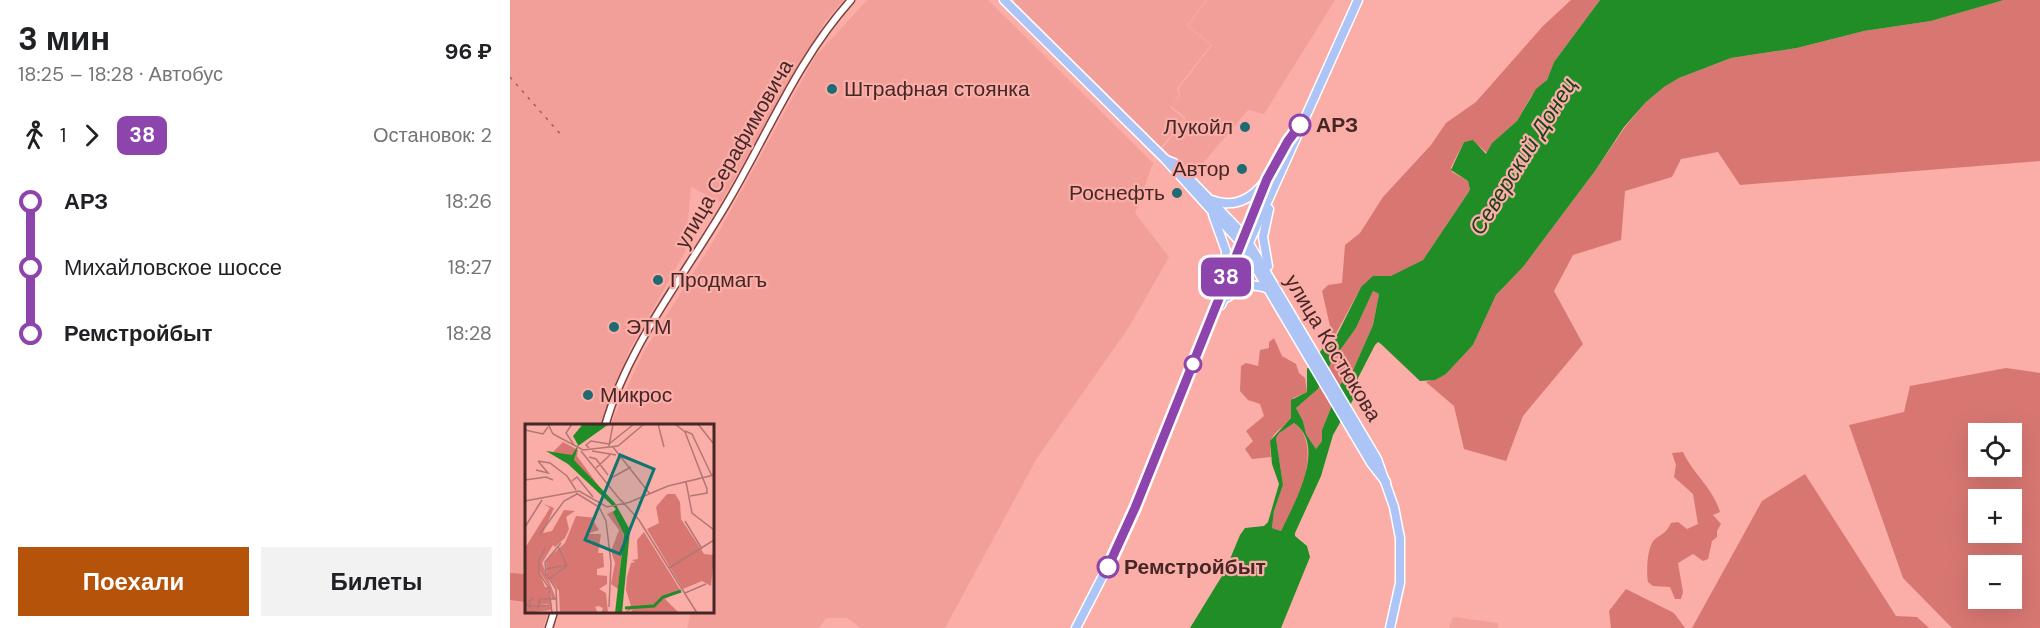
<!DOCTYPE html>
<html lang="ru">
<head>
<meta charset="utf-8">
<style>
  :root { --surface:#fff; --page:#f2f2f2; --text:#202124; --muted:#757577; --accent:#b45309 }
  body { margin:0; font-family:"DM Sans",sans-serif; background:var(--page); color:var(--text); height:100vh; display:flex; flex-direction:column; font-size:22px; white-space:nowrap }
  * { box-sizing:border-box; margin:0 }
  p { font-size:20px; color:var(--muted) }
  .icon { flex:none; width:33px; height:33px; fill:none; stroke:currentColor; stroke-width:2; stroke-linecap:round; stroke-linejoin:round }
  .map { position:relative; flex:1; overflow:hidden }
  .drawer { display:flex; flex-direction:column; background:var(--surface); width:510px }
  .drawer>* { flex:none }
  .badge { padding:0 12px; border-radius:9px; font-size:21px; line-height:39px }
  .controls { position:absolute; left:1458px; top:423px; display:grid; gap:12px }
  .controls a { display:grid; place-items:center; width:54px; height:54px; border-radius:0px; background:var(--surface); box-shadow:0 6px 24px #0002; font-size:30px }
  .map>.badge { position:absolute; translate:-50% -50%; box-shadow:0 0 0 3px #fff }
  .legs { display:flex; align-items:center; gap:9px; height:66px; padding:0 18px; font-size:20px }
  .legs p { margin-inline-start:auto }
  .overview { display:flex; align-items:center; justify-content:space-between; height:102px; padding:0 18px }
  h1 { font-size:33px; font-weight:700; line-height:45px }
  .action { display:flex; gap:12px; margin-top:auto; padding:12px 18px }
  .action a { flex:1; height:69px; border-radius:0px; background:var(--accent); color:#fff; font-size:24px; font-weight:700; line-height:69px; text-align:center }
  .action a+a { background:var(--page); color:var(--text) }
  ul { padding:0 18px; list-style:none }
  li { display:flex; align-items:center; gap:21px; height:66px; font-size:22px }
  li i { display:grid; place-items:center; width:9px; height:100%; margin:0 8px; background:currentColor }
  li i::after { content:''; width:15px; height:15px; margin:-8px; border:4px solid; border-radius:50%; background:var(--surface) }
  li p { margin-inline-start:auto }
  li:first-child i { background:linear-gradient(#0000 50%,currentColor 0) }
  li:last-child i { background:linear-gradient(currentColor 50%,#0000 0) }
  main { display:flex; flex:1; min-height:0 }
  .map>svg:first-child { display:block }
  .built { fill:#f29f99 }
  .green { fill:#d87772; fill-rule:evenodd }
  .water { fill:#208d27; fill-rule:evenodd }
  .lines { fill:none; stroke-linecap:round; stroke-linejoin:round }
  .minor-casing { stroke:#82403d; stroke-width:9 }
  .major-casing { stroke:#fff; stroke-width:11 }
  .minor { stroke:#fff; stroke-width:6 }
  .major { stroke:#adc5f6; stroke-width:8 }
  .rail { stroke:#976360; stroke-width:1.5; stroke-dasharray:3 6; stroke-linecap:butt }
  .line-1-casing { stroke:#fff; stroke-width:14 }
  .line-1 { stroke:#8e44ad; stroke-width:9 }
  .poi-dot { fill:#206b72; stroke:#fbada8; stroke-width:2 }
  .stop-1-dot { fill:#fff; stroke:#8e44ad; stroke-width:3 }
  .labels { text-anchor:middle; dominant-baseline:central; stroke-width:4.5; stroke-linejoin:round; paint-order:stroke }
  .poi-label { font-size:21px; fill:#452725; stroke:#fbada8; text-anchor:start }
  .stop-label { font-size:21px; font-weight:bold; fill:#452725; stroke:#fbada8; text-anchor:start }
  .street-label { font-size:21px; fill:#452725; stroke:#fbada8 }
  .water-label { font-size:22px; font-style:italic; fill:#194119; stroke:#fbada8 }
  .inset-river { fill:none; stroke:#208d27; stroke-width:3 }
  .inset-road { fill:none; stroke:#b27774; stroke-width:1.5 }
  .view { fill:#0f766e; fill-opacity:0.15; stroke:#0f766e; stroke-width:3 }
  .inset-edge { fill:none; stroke:#452725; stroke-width:3 }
</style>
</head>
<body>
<main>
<section class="drawer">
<div class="overview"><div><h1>3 мин</h1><p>18:25 – 18:28 · Автобус</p></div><b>96 ₽</b></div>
<div class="legs"><svg class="icon" aria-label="walk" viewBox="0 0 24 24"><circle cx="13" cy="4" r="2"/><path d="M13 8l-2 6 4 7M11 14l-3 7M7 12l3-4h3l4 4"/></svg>1<svg class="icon" aria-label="forward" viewBox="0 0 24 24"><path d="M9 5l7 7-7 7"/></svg><b class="badge" style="background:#8e44ad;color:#fff">38</b><p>Остановок: 2</p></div>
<ul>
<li><i style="color:#8e44ad"></i><b>АРЗ</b><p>18:26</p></li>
<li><i style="color:#8e44ad"></i><span>Михайловское шоссе</span><p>18:27</p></li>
<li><i style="color:#8e44ad"></i><b>Ремстройбыт</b><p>18:28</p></li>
</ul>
<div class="action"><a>Поехали</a><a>Билеты</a></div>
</section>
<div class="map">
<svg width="1530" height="628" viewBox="0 0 1530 628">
  <rect width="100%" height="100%" fill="#fbada8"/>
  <g class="built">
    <polygon points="0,0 334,0 316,20 211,202 181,187 175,252 119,351 91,425 16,426 16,612 38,612 33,628 0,628"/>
    <polygon points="357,0 478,0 643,163 625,213 659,257 619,327 527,458 435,628 351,628 337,618 316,618 309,628 177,628 181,612 202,612 202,426 101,425 103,419 133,353 209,232 305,57"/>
    <polygon points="506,0 696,0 677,26 701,45 667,88 669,95 660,107 674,119 651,147 504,2"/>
    <polygon points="697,0 825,0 754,114 738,110 682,176 653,148 676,118 661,106 670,95 669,88 702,45 678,26"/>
    <polygon points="943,617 988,623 988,628 939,628"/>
  </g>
  <g class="green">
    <polygon points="1061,0 1090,0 1044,62 1037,80 1022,95 1007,121 982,143 977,153 963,141 954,142 941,167 942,172 958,181 960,190 913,260 883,276 851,287 823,339 812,291 818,285 832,283 835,245 850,233 873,197 921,145 936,123 966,102 1033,26"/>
    <polygon points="1494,0 1530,0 1530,161 1230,185 1208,152 1171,159 1162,177 1115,191 1111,240 1063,255 1044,291 1073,344 1013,416 996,461 954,449 944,406 916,382 936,374 963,345 986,295 1013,267 1085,171 1115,127 1136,102 1154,87 1169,78 1221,58 1287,48 1354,31 1421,21"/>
    <polygon points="863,291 869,294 863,325 840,377 831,383 812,430 812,441 806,449 796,434 793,421 786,408 808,389 821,363 846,328"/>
    <path d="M 764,338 L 772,356 L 786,364 L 789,373 L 795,378 L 797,392 L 783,398 L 781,418 C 767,435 758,431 761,457 L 742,459 L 735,449 L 743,441 L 736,431 L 754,416 L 750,404 L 738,400 L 730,391 L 731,366 L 736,363 L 748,366 L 750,350 L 759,348 L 759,342 Z"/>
    <path d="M 1496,368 L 1530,373 L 1530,628 L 1442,628 L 1393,578 L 1339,425 L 1394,412 L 1400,386 ZM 1468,434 L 1502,434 L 1502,466 L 1468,466 ZM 1468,500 L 1502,500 L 1502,532 L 1468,532 ZM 1468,566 L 1502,566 L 1502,598 L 1468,598 Z"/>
    <path d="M 784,423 C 811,441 792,497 779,519 C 776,523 773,526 771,531 L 762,528 L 764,511 L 773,485 L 766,438 L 768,433 Z"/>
    <path d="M 1173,452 C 1183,474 1203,488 1210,512 L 1203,515 L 1211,524 L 1207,531 L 1207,537 L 1202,541 L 1198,559 L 1193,561 L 1183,554 L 1168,563 L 1173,592 L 1171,599 L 1165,599 L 1160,587 L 1143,586 L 1138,582 C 1136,572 1137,546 1145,539 C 1153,533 1156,533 1161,523 L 1168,522 L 1177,529 L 1188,524 L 1183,494 L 1164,477 L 1166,465 L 1162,453 Z"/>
    <polygon points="1295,474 1386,616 1407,617 1419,628 1182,628 1252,501"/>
    <polygon points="0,573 16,574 16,602 0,600"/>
    <polygon points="1116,589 1164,613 1175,628 1101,628 1099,611"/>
  </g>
  <path class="water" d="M 1090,0 L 1494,0 L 1421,21 L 1354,31 L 1287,48 L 1221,58 L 1169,78 L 1154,87 L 1136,102 L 1114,127 L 1085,171 L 1013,267 L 986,295 L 963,345 L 936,374 L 925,380 L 910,381 L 871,344 L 868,342 L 865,345 L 848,378 L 844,398 L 823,435 L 811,476 L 785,533 L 785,536 L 797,546 L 800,557 L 771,628 L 680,628 L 715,571 L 730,535 L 735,528 L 754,526 L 758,522 L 769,484 L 762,464 L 760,441 L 781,418 L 781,400 L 797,392 L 797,369 L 813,348 L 822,345 L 851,287 L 863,276 L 881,276 L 913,260 L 960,190 L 958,181 L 941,170 L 954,142 L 963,140 L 976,154 L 982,143 L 1007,121 L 1026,89 L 1037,80 L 1044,62 ZM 863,291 L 869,294 L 863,325 L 840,377 L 831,383 L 812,430 L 812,441 L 806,449 L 796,434 L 793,421 L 786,408 L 808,389 L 821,363 L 846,328 ZM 784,423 C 818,446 783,506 771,531 L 762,528 L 764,511 L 773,485 L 766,438 L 769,433 Z"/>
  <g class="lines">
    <defs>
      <g id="minor">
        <path d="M 95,426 C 119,342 177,273 220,198 C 259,131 289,58 341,0"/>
        <polyline points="39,628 44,612"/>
      </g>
      <g id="major">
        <polyline points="494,0 656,160 731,243 861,463 876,482"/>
        <polyline points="656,160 664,163 734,235 867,459 884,507 890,538 890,583 880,628"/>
        <path d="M 701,200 C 722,208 739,201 753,184"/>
        <polyline points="703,215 716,251 715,272"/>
        <polyline points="758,266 753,237 759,209"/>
        <path d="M 718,297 C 731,284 742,283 759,289"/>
        <polyline points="711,305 848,0"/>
        <polyline points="566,628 617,529 757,179 778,141 790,125"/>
      </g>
    </defs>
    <use href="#minor" class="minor-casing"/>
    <use href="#major" class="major-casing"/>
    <use href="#minor" class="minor"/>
    <use href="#major" class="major"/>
    <polyline class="rail" points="0,77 52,136"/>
  </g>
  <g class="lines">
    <defs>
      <polyline id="line-1" points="598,567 625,508 757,179 778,141 790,125"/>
    </defs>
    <use href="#line-1" class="line-1-casing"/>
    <use href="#line-1" class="line-1"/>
  </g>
  <g class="poi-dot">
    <circle cx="322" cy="89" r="6"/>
    <circle cx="735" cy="127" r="6"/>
    <circle cx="732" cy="169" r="6"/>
    <circle cx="667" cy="193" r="6"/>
    <circle cx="148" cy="280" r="6"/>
    <circle cx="104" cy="327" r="6"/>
    <circle cx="78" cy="395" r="6"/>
  </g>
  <g class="stop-1-dot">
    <circle cx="790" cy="125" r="10"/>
    <circle cx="683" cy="364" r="8"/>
    <circle cx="598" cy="567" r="10"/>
  </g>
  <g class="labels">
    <g class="poi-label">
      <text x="334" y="89">Штрафная стоянка</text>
      <text x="723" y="127" text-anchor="end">Лукойл</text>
      <text x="720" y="169" text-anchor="end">Автор</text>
      <text x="655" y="193" text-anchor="end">Роснефть</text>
      <text x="160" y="280">Продмагъ</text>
      <text x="116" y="327">ЭТМ</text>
      <text x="90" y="395">Микрос</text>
    </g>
    <g class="stop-label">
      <text x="806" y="125">АРЗ</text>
      <text x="614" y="567">Ремстройбыт</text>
    </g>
    <g class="street-label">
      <text transform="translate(224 154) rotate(-60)">улица Серафимовича</text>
      <text transform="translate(823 348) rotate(59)">улица Костюкова</text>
    </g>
    <g class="water-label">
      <text transform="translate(1013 156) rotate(-58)">Северский Донец</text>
    </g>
  </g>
  <g transform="translate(15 424)">
    <rect width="189" height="189" fill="#fbada8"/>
    <path d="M 38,18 L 53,26 L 52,32 L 78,68 L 49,38 L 50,26 L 48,31 L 35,31 L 21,27 L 28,28 ZM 142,70 L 150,70 L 155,78 L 156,95 L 179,130 L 189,131 L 186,162 L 177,157 L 158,165 L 122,105 L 134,99 L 131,83 ZM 19,80 L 29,84 L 18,109 L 27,107 L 39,86 L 50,87 L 41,93 L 44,105 L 40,114 L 30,123 L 28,121 L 17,139 L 31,175 L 27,175 L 23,160 L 13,145 L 20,163 L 23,163 L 26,180 L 14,180 L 26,182 L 26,186 L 0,189 L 0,124 L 25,84 ZM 88,87 L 99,107 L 93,165 L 86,160 L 90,139 L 86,127 L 94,106 L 82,90 ZM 51,92 L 72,94 L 68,96 L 74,106 L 62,110 L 76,110 L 73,129 L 78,129 L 79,143 L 72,145 L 72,151 L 82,152 L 82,160 L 74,165 L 81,169 L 83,189 L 76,189 L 78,184 L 74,182 L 70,183 L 73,189 L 35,189 L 34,167 L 22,151 L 21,136 L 40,119 ZM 119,108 L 156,167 L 140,175 L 154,189 L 105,189 L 108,185 L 100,189 L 106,182 L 101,166 L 102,153 L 106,139 L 110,138 L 107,136 L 113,135 L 112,116 Z" fill="#d87772"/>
    <path d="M 58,0 L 84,0 L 53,22 L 49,36 L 90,79 L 105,106 L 97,189 L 90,189 L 99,110 L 88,88 L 91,85 L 43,40 L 21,27 L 47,31 L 53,21 L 48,12 Z" fill="#208d27"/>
    <path class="inset-river" d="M 100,184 L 129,182 L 138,173 L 156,167"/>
    <path class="inset-road" d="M 23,0 L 28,10 L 58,26 L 93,22 L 119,0M 47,0 L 41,9 L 49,21M 133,0 L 139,23M 150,0 L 160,8 L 182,65 L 182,69 L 165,72M 173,0 L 188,19M 0,6 L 18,10 L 23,3M 160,7 L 167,10 L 187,52M 84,20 L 109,0M 84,22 L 88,0M 88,23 L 125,70M 64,24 L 61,21 L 66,17 L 84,20M 56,27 L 96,77M 67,27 L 91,31M 64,33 L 71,35 L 83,51M 13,37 L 25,39 L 42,52 L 51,66M 71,44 L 85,31M 11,46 L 23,49 L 13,37M 0,56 L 21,53 L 28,56M 47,57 L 52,53 L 68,73M 161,58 L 167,89 L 189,106M 83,62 L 86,54 L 106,43M 51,69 L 74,83 L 81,97 L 86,139 L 84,183M 96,76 L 114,96 L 172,189M 0,77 L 54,67 L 82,83 L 106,78M 105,78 L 143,62 L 189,51M 160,97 L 177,125M 0,103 L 17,76M 14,111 L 39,77 L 52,70M 20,125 L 14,135 L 14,149 L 24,164 L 27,189M 144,144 L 189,116M 21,145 L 42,141M 24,155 L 42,142 L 33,122M 160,169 L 181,160M 0,179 L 6,184 L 4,177 L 9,174M 7,182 L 27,181M 13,185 L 15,175 L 32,175M 32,189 L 31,165 L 21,150 L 20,138 L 36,119"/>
    <path class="view" d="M 95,31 L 129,45 L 95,130 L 60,116 Z"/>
    <rect width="189" height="189" class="inset-edge"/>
  </g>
</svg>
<div class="controls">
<a><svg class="icon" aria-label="locate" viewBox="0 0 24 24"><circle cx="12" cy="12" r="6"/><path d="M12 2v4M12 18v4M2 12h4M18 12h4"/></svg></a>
<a>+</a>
<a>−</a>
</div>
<b class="badge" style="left:716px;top:277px;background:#8e44ad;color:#fff">38</b>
</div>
</main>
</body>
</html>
